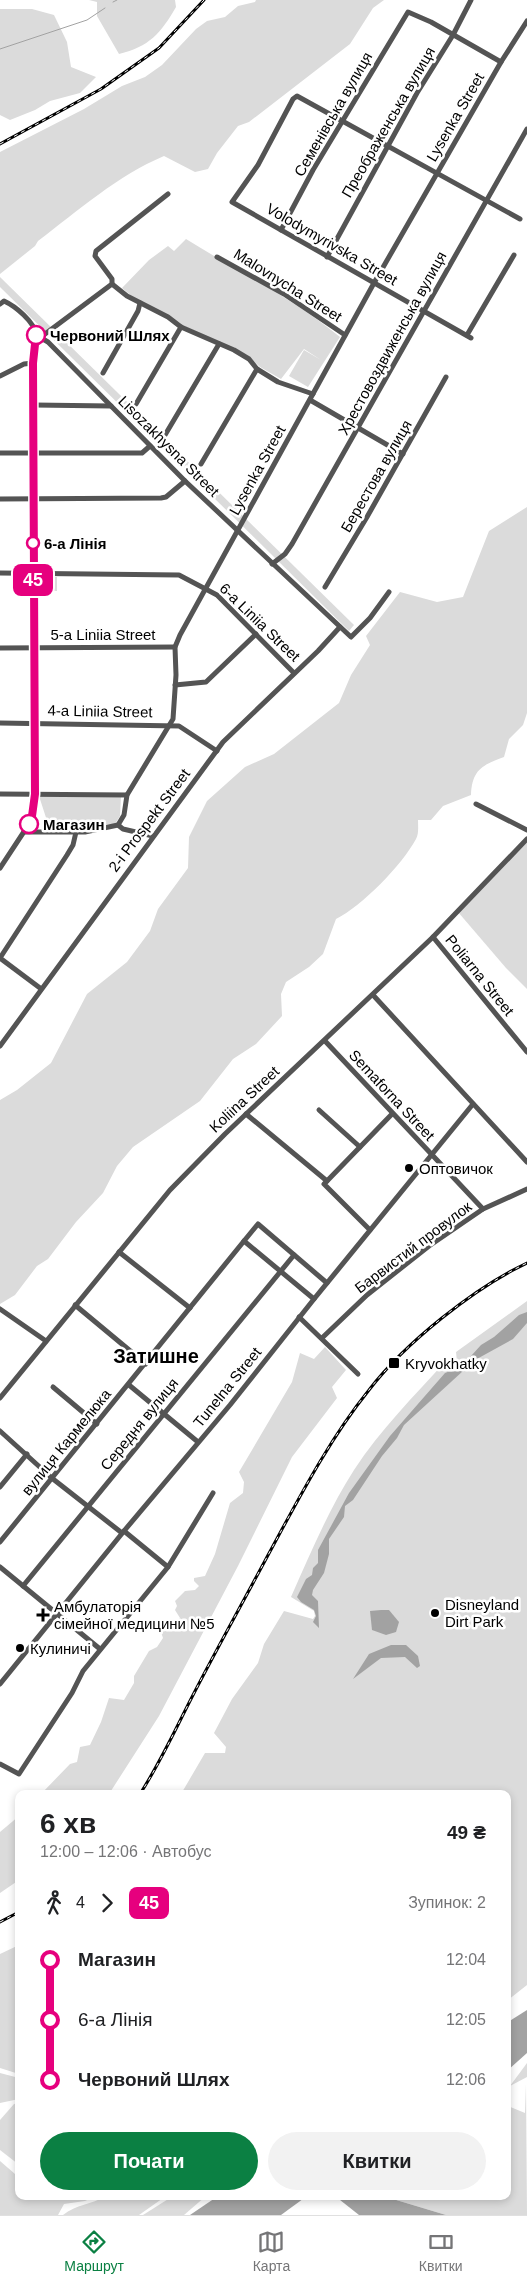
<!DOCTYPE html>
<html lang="uk">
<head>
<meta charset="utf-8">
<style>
  :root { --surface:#fff; --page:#f2f2f2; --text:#202124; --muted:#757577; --line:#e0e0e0; --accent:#0b8043 }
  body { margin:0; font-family:Helvetica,sans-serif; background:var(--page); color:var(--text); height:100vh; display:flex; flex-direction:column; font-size:19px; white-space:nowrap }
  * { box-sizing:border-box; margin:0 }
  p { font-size:16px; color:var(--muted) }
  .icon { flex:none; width:28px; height:28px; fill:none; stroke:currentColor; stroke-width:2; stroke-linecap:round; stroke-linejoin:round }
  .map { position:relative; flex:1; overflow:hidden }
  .panel { position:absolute; left:15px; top:1790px; width:496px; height:410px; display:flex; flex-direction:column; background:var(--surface); border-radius:10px; box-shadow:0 2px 8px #0003 }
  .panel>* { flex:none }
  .badge { padding:0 10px; border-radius:8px; font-size:18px; line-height:32px }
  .map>.badge { position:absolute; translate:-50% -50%; box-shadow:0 0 0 2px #fff }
  .legs { display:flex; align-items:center; gap:8px; height:55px; padding:0 25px; font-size:16px }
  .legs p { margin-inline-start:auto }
  .head { display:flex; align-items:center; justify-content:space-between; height:85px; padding:0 25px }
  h1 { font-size:28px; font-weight:700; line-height:38px }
  .primary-button { display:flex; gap:10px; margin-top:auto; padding:10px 25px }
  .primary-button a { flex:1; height:58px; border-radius:30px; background:var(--accent); color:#fff; font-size:20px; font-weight:700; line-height:58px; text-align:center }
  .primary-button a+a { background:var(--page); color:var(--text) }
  ul { padding:0 25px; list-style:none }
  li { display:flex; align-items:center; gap:18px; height:60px; font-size:19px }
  li i { display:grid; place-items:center; width:8px; height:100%; margin:0 6px; background:currentColor }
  li i::after { content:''; width:12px; height:12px; margin:-6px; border:4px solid; border-radius:50%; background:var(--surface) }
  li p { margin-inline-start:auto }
  li:first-child i { background:linear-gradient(#0000 50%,currentColor 0) }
  li:last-child i { background:linear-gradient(currentColor 50%,#0000 0) }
  .menu { display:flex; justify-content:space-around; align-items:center; height:70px; border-top:1px solid var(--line); background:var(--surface); font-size:14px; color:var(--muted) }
  .menu a { display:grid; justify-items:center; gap:2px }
  .menu .current { color:var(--accent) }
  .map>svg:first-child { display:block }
  .green { fill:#dbdbdb }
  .water { fill:#a2a2a2 }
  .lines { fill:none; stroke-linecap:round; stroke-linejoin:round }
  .stream { stroke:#a2a2a2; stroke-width:1 }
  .minor { stroke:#545454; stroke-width:5 }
  .rail-casing { stroke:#000; stroke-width:3 }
  .rail { stroke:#fff; stroke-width:1; stroke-dasharray:4; stroke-linecap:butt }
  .line-1-casing { stroke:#fff; stroke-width:11 }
  .line-1 { stroke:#e6007e; stroke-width:8 }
  .stop-1-dot { fill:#fff; stroke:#e6007e; stroke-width:2.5 }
  .poi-dot { fill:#000; stroke:#fff; stroke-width:2 }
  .labels { text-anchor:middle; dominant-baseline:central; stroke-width:5; stroke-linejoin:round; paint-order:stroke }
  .street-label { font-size:15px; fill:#000; stroke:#fff }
  .stop-label { font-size:15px; font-weight:bold; fill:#000; stroke:#fff; text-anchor:start }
  .poi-label { font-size:15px; fill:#000; stroke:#fff; text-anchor:start }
  .district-label { font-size:20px; font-weight:bold; fill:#000; stroke:#fff }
</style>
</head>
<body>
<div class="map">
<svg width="527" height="2215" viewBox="0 0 527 2215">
  <rect width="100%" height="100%" fill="#fff"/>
  <g class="green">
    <path d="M 89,0 L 175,0 L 176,7 C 161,33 149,47 119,54 L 97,16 L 97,2 Z"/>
    <path d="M 256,0 L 384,0 L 373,8 L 350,44 L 249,122 L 238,126 L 217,153 L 208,169 L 195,172 L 164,156 C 117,176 79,210 38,241 L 35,246 L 0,274 L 0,152 L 84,109 L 122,86 L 145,77 L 162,65 L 196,29 L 207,21 L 225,17 L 238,6 L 255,2 Z"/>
    <polygon points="0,9 32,9 54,15 67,42 71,67 96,77 80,93 50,101 35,110 10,120 0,115"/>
    <path d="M 186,239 C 237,271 293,298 340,337 L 308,387 L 289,376 L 304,350 L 321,360 L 304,349 L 281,379 L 260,367 L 247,355 L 182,325 L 134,298 L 122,288 L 149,260 L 168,246 L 174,251 Z"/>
    <polygon points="0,277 354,625 349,631 0,287"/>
    <path d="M 527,507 L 527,713 L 523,725 L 509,739 L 504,757 C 482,765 472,770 471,795 L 443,806 L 431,820 L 418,820 C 418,826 419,834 416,839 C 402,865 362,906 336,919 L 323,954 L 309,967 L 286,982 L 281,994 L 282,1016 L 256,1044 L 233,1059 L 200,1101 L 133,1147 L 117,1166 L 103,1193 L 76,1222 L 48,1259 L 37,1266 L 15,1295 L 0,1304 L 0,1100 L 17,1090 L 51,1063 L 87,994 L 127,962 L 150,931 L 158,909 L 188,868 L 189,837 L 207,801 L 245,767 L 274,754 L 339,703 L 351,675 L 370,645 L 366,636 L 400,592 L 437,602 L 463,597 L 489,531 Z"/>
    <polygon points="38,577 57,577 57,591 38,590"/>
    <polygon points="39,796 121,796 120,816 115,824 90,825 88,829 50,830"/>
    <polygon points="527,838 527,989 506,968 458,912"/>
    <path d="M 527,1301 L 527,1985 L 508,2000 L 508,1794 L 181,1794 L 205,1753 L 225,1753 L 226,1747 L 214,1733 L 232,1699 L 258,1663 L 264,1644 L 284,1611 L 313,1619 L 315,1616 L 314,1611 L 291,1597 C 310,1554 329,1509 354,1470 C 380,1430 414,1396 446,1361 L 457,1362 L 456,1352 Z"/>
    <polygon points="325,1347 346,1370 332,1387 337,1398 292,1457 238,1566 159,1716 109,1794 41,1794 70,1764 77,1762 80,1747 90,1745 101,1722 109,1698 124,1700 134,1683 134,1676 149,1651 157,1647 163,1638 160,1629 163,1623 175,1623 180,1618 175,1610 177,1606 175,1601 185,1591 195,1590 199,1586 194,1581 194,1578 205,1576 215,1554 230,1503 243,1493 244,1482 239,1472 292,1382 300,1353 314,1359"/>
    <polygon points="19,1816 19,1880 0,1893 0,1832"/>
    <polygon points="19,1945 19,2074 0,2068 0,1954"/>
    <polygon points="527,2063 527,2077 510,2086"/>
    <polygon points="0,2073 19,2078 19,2099 0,2103"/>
    <polygon points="526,2084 527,2215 446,2215 383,2196 508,2196 508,2106 525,2113"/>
    <polygon points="19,2103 19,2164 18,2164 0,2150 0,2120 14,2104"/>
    <polygon points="0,2161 15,2174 19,2173 19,2196 96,2196 85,2201 64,2204 58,2215 0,2215"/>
    <path d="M 105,2196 L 166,2196 L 139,2215 L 63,2215 C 76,2204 92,2205 105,2196 Z"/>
    <polygon points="173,2196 206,2196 184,2215 143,2215"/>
  </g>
  <g class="water">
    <polygon points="527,1312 527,1323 513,1339 475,1360 404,1425 397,1438 382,1456 353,1500 345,1506 344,1517 329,1539 329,1554 324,1573 313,1590 312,1595 318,1601 319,1628 313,1622 316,1616 314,1610 301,1602 297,1597 306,1579 312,1575 313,1568 318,1563 318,1550 349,1493 390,1436 445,1373 461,1367 481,1345 494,1337 519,1315"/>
    <polygon points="381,1610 389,1610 399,1622 396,1632 386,1635 372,1630 370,1611"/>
    <polygon points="391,1645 406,1645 418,1656 420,1666 417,1668 405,1657 381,1658 353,1679 369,1654"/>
    <polygon points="527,2010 527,2053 508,2070 508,2022"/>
    <polygon points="218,2196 307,2196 281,2215 190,2215"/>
    <polygon points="335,2196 383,2196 446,2215 359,2215"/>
  </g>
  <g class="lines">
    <g class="stream">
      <polyline points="113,2 117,0"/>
      <polyline points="0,49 87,20 105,8"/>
    </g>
    <g class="minor">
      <polyline points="281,230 313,170 408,12 431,22 501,62"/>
      <polyline points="217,257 284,294 345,335"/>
      <polyline points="327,257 417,93 453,35 471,0"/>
      <polyline points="112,284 127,296 168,317 181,327 234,350 249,359 257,369 278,382 313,394"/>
      <path d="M 0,304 L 4,301 C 15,306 35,322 36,335 C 36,344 33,355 33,363 L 35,794 L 32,816 L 29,824 L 0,868"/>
      <polyline points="36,335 48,342 185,481 351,637 370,618 389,592"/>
      <polyline points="467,335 514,255"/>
      <polyline points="41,337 112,284 112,279 95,256 96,251 168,194"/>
      <polyline points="471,338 232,202 258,165 293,99 297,96 520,219"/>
      <polyline points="103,373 138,311 140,303"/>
      <polyline points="0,376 24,364 33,363"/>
      <polyline points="310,400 403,454"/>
      <polyline points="136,404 181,327"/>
      <polyline points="34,405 111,406"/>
      <polyline points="165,435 219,344"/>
      <polyline points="0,453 142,453 150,446"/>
      <polyline points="201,464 257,369"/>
      <polyline points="0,499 161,498 166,497 185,481"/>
      <polyline points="272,564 285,554 292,544 527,129"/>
      <polyline points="0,573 179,575 217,595 294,673"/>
      <polyline points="325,587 367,517 446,377"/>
      <polyline points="0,648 175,647"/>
      <polyline points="175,685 206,682 256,634"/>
      <polyline points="0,723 179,726 217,751"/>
      <polyline points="0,794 127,795"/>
      <polyline points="476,804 527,830"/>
      <polyline points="118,825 123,829 153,836"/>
      <polyline points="25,832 85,832 118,825 124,815 127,795 173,719 176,675 175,647 180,635 374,283 501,62 527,21"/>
      <polyline points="433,937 527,1052"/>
      <polyline points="0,958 67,855 73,845 76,832"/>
      <polyline points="0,958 40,988"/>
      <polyline points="373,995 527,1162"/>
      <polyline points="325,1041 483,1209"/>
      <polyline points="0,1046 223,742 318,651 340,627"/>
      <polyline points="319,1110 360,1147"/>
      <polyline points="246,1114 327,1181 324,1184 370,1230"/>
      <polyline points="327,1181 392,1114"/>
      <polyline points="119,1252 190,1308"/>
      <polyline points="314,1299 244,1241 258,1224 327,1283"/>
      <polyline points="75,1305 146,1364"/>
      <polyline points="0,1309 46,1341"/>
      <polyline points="299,1317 358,1374"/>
      <polyline points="322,1338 367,1295 429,1246 483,1209 527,1189"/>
      <polyline points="129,1385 198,1442"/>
      <polyline points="53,1387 97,1424"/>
      <polyline points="0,1398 170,1190 225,1134 433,937 527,839"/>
      <polyline points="0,1431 53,1479 122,1533"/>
      <polyline points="0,1487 27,1454"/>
      <polyline points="124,1531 168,1567"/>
      <polyline points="0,1542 244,1241"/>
      <polyline points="0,1567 100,1649"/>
      <polyline points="23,1586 294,1255"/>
      <polyline points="0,1684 124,1531 230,1405 314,1299 473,1104"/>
      <polyline points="0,1764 19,1774 72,1693 83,1671 168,1567 213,1493"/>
    </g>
    <defs>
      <g id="rail">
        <polyline points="0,144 101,89 159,48 204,0"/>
        <path d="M 140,1794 C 160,1763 175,1730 192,1697 C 216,1650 242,1604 267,1557 C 298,1500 328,1441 369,1390 C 405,1343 474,1288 527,1263"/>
        <polyline points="0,1922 19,1912"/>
      </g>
    </defs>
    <use href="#rail" class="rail-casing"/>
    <use href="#rail" class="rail"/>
  </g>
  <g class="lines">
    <defs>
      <polyline id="line-1" points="29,824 32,816 35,794 33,363 36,335"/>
    </defs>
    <use href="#line-1" class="line-1-casing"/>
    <use href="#line-1" class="line-1"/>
  </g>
  <g class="stop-1-dot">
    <circle cx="36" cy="335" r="9"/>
    <circle cx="33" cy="543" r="6"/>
    <circle cx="29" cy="824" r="9"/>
  </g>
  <g class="poi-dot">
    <circle cx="409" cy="1168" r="5"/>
    <rect x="388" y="1357" width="12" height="12" rx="2.5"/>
    <circle cx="435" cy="1613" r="5"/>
    <path d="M40.5 1607.5h5v5h5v5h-5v5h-5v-5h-5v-5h5z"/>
    <circle cx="20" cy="1648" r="5"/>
  </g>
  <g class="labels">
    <g class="street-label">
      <text transform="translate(333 114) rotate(-60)">Семенівська вулиця</text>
      <text transform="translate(455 117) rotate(-60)">Lysenka Street</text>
      <text transform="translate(388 122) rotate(-60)">Преображенська вулиця</text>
      <text transform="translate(332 244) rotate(30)">Volodymyrivska Street</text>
      <text transform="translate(288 285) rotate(32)">Malovnycha Street</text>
      <text transform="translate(392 343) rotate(-61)">Хрестовоздвиженська вулиця</text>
      <text transform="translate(169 446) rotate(45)">Lisozakhysna Street</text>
      <text transform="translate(257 470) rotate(-61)">Lysenka Street</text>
      <text transform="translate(376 476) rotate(-60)">Берестова вулиця</text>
      <text transform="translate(260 622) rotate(44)">6-a Liniia Street</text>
      <text x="103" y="634">5-a Liniia Street</text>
      <text transform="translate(100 711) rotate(1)">4-a Liniia Street</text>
      <text transform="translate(149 820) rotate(-53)">2-i Prospekt Street</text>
      <text transform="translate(480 975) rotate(51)">Poliarna Street</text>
      <text transform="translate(392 1095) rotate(47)">Semaforna Street</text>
      <text transform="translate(244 1099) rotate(-43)">Koliina Street</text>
      <text transform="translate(413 1247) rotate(-37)">Барвистий провулок</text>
      <text transform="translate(227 1387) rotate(-51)">Tunelna Street</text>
      <text transform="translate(139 1424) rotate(-51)">Середня вулиця</text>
      <text transform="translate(66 1442) rotate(-51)">вулиця Кармелюка</text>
    </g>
    <g class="stop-label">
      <text x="50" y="335">Червоний Шлях</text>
      <text x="44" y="543">6-а Лінія</text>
      <text x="43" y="824">Магазин</text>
    </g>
    <g class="poi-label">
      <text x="419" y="1168">Оптовичок</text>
      <text x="405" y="1363">Kryvokhatky</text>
      <text x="445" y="1604">Disneyland<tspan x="445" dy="17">Dirt Park</tspan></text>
      <text x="54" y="1606">Амбулаторія<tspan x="54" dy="17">сімейної медицини №5</tspan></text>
      <text x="30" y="1648">Кулиничі</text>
    </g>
    <g class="district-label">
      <text x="156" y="1356">Затишне</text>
    </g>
  </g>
</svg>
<b class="badge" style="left:33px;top:580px;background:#e6007e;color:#fff">45</b>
<section class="panel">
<div class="head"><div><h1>6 хв</h1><p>12:00 – 12:06 · Автобус</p></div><b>49 ₴</b></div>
<div class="legs"><svg class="icon" aria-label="walk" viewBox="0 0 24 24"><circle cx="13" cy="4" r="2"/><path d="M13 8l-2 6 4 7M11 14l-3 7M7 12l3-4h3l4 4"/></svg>4<svg class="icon" aria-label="forward" viewBox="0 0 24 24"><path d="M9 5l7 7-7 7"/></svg><b class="badge" style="background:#e6007e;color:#fff">45</b><p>Зупинок: 2</p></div>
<ul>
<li><i style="color:#e6007e"></i><b>Магазин</b><p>12:04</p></li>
<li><i style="color:#e6007e"></i><span>6-а Лінія</span><p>12:05</p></li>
<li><i style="color:#e6007e"></i><b>Червоний Шлях</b><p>12:06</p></li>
</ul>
<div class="primary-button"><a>Почати</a><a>Квитки</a></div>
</section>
</div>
<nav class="menu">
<a class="current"><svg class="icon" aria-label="directions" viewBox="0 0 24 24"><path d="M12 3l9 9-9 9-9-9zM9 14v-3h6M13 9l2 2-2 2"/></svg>Маршрут</a>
<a><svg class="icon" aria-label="map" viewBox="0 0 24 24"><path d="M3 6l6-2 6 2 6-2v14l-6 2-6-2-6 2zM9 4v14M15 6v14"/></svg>Карта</a>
<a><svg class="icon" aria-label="tickets" viewBox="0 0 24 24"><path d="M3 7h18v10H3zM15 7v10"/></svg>Квитки</a>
</nav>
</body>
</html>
